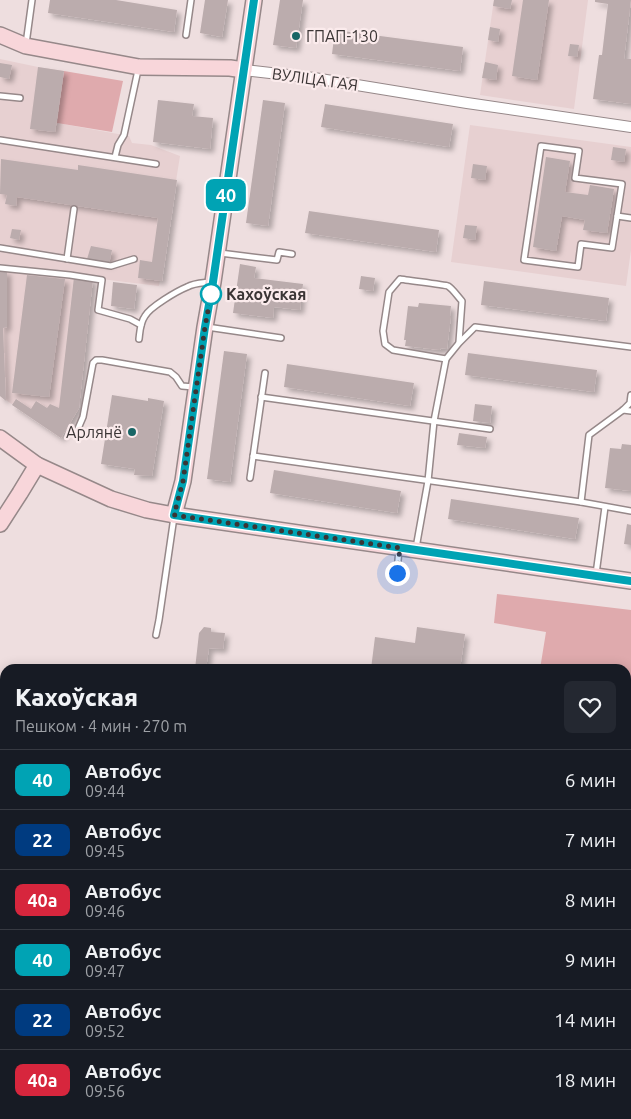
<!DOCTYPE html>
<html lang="ru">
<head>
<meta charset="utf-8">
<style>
  :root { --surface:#171b24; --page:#242831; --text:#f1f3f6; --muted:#9ea1a6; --line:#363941 }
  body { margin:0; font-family:Ubuntu,sans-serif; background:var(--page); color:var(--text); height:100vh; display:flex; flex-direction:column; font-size:19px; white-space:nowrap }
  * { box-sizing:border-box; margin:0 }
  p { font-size:16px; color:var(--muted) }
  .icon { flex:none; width:28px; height:28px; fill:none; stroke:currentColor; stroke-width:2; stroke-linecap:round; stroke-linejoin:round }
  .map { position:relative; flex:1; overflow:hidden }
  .details { position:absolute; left:0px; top:664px; width:631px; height:456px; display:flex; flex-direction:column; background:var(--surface); border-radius:15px 15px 0 0; box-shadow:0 2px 12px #0003 }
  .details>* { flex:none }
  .badge { padding:0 10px; border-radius:8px; font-size:18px; line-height:32px }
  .you { position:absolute; width:25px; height:25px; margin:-12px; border:4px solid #fff; border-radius:50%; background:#1a73e8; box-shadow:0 0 0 8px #1a73e833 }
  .map>.badge { position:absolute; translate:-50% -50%; box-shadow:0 0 0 2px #fff }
  .round { display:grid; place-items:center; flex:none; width:52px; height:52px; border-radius:8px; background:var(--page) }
  .overview { display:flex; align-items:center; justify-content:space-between; height:85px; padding:0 15px }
  h1 { font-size:24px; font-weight:800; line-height:38px }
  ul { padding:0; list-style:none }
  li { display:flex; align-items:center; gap:15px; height:60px; padding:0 15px; border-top:1px solid var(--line) }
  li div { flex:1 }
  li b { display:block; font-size:19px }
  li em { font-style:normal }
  li .badge { min-width:55px; font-weight:700; text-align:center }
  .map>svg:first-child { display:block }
  .built { fill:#e7d0d1 }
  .green { fill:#dfaaad }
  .building { fill:#bbacad; filter:url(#shadow) }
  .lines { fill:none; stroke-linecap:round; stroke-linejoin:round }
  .lane-casing { stroke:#968889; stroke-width:8 }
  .street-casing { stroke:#968889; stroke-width:12 }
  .secondary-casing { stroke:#968889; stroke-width:18 }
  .lane { stroke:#fff; stroke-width:5 }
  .street { stroke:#fff; stroke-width:10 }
  .secondary { stroke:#f8d6da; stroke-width:15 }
  .line-casing { stroke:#fff; stroke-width:11 }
  .line { stroke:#00a3b4; stroke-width:8 }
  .walk { stroke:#3b3535; stroke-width:5; stroke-dasharray:0 9 }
  .poi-dot { fill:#186666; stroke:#fbebec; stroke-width:2 }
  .stop-dot { fill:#fff; stroke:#00a3b4; stroke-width:2.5 }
  .labels { text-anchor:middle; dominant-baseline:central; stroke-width:4.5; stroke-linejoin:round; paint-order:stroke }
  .poi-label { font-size:16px; fill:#3b3535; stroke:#fbebec; text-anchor:start }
  .street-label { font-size:16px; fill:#3b3535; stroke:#fbebec }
  .stop-label { font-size:16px; font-weight:bold; fill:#3b3535; stroke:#fbebec; text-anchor:start }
</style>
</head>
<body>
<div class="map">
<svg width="631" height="1119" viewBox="0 0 631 1119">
  <defs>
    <filter id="shadow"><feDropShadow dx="4" dy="4" stdDeviation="2.5" flood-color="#0004"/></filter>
  </defs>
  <rect width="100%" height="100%" fill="#eededf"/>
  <g class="built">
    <polygon points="494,0 588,0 574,109 480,95"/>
    <polygon points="0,59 38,67 64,71 57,123 129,136 132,143 151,145 180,156 159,286 93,278 79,408 61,438 0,396"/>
    <polygon points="470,125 631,147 631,250 626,286 451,262"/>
  </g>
  <g class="green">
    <polygon points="64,71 123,81 112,132 57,123"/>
    <polygon points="497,594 631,610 631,1119 0,1119 0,876 5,871 5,1115 626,1115 626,669 540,669 546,632 494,623"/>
  </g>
  <g class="building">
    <polygon points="50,0 116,0 177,10 174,32 48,13"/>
    <polygon points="205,0 228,0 222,37 200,33"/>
    <polygon points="280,0 303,0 296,48 273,45"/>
    <polygon points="494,0 512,0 510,9 493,6"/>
    <polygon points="523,0 549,0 537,80 512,76"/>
    <polygon points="595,0 631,0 624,59 631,59 631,104 593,99 599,55 602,55 608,4 595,2"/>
    <polygon points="490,27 500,29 498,42 488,40"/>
    <polygon points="335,30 463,47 460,71 332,54"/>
    <polygon points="570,44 579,45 577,57 568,56"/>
    <polygon points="485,62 498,65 496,80 482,78"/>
    <polygon points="0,63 12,65 9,79 0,77"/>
    <polygon points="38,67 64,71 55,132 30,129"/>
    <polygon points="158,100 194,104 192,116 213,118 210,149 153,142"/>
    <polygon points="263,100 285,103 268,226 246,223"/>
    <polygon points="325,104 453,124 449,147 321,127"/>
    <polygon points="613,147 626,149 624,162 611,160"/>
    <polygon points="546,157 570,161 565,192 588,195 590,185 614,189 607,233 583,230 585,220 562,216 556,251 533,247"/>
    <polygon points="1,159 78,170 78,165 177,180 162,281 138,278 140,260 152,262 158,218 17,197 16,206 5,204 7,195 0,194"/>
    <polygon points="473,164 487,166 485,180 471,178"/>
    <polygon points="309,211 439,230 436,252 305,233"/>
    <polygon points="465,225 477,226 475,240 463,238"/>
    <polygon points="12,229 21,230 19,240 10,238"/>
    <polygon points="91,246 112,250 109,264 87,259"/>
    <polygon points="240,264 256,267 254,278 303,284 300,310 274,307 273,318 233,313"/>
    <polygon points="0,271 7,271 7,327 3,328 6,401 0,396"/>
    <polygon points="27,275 65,279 49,397 12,393"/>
    <polygon points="361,276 375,278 373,291 359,289"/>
    <polygon points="74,277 93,279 79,408 61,438 12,405 16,399 31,409 36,401 47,408 50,404 59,408"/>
    <polygon points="484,281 609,298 606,321 481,305"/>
    <polygon points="113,282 137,285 134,309 111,306"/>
    <polygon points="419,303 451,306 450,315 451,316 447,349 441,348 440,350 405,346 406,340 404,340 408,306 418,307"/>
    <polygon points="224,351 247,354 230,482 207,479"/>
    <polygon points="468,353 597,370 594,392 465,375"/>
    <polygon points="287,364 414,383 410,406 284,387"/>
    <polygon points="112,395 148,401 148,398 164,401 152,476 134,475 135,469 101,464"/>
    <polygon points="475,404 492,406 490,423 473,421"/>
    <polygon points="459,433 487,437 485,448 457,445"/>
    <polygon points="622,444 631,445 631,491 605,488 610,448 621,449"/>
    <polygon points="274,470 401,491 397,513 270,493"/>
    <polygon points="451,499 579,518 575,539 448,519"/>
    <polygon points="627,524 631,525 631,545 624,544"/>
    <polygon points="204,627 211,628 211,632 225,633 223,649 209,648 206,669 195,669 199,633"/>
    <polygon points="417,627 465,634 460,669 371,669 375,637 415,643"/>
    <polygon points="0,747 5,750 5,854 0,862"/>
  </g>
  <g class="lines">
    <defs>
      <g id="lane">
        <polyline points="186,35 191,0"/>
        <polyline points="26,44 32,0"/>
        <polyline points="0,96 20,98"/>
        <polyline points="0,140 156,164"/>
        <polygon points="541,146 579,151 575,178 622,184 612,248 581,244 578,267 524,260"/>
        <polyline points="115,157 118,145 124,135 138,70"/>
        <polyline points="617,216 631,218"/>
        <polyline points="0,248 111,266 134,259"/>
        <polyline points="220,253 277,260 279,252 292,254"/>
        <polyline points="67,259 74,209"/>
        <polyline points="0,268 70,275 102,280 98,310 130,319 141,325"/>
        <polyline points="207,327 281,338"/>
        <path d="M 139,339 C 140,331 140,323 145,316 C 150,307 177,291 187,287 C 194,283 202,283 210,282"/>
        <path d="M 446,359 L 393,350 L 385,344 L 383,331 L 389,292 L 400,279 C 405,280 445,285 448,286 C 453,289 458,297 462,301 L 459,342"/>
        <polyline points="631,395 630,403 623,410 589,435 581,502 631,511"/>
        <polyline points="261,397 490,429"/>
        <polyline points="623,410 631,411"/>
        <polyline points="77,431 83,417 93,363 96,360 102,360 170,372 176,377 182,386 194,387"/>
        <polyline points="253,456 581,502"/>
        <polyline points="250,478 265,373"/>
        <polyline points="416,548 428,481 434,421 446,359 459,343 475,327 631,347"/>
        <polyline points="596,574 605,507"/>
        <polyline points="396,581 399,550"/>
        <polyline points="156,635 159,620 174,517"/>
        <polyline points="0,710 5,710"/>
      </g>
      <polyline id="street" points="244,70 314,78 467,103 631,127"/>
      <g id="secondary">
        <polyline points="0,35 26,46 139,67 230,68 244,70"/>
        <polyline points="0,438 37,465 111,499 147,510 174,515 631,581"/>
        <polyline points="174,515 183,481 205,327 213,282 254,0"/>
        <polyline points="0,524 20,493 37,465"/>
      </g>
    </defs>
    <use href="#lane" class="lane-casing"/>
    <use href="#street" class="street-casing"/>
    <use href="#secondary" class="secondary-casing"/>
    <use href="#lane" class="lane"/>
    <use href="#street" class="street"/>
    <use href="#secondary" class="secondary"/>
  </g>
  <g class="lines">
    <defs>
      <polyline id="line" points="254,0 213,282 205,327 183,481 174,515 631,581"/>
    </defs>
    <use href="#line" class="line-casing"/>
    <use href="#line" class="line"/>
    <polyline class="walk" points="211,294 205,327 183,481 174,515 400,548 397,573"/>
  </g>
  <g class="poi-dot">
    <circle cx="296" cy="36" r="5"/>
    <circle cx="132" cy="432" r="5"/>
  </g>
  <circle class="stop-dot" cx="211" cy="294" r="10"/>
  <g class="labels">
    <g class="poi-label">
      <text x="306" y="36">ГПАП-130</text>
      <text x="122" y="432" text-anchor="end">Арлянё</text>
    </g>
    <g class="street-label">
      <text transform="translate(315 79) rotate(8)">ВУЛІЦА ГАЯ</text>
    </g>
    <g class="stop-label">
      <text x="226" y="294">Кахоўская</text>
    </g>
  </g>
</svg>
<div class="you" style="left:397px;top:573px"></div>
<b class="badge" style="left:226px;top:195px;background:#00a3b4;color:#fff">40</b>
<section class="details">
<div class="overview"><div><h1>Кахоўская</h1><p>Пешком · 4 мин · 270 m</p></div><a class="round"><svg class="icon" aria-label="heart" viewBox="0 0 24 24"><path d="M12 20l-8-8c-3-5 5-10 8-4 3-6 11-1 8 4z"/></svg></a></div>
<ul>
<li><span class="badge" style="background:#00a3b4;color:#fff">40</span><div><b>Автобус</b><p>09:44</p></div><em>6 мин</em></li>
<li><span class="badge" style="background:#003b80;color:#fff">22</span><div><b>Автобус</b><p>09:45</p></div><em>7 мин</em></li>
<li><span class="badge" style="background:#d7263d;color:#fff">40а</span><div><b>Автобус</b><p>09:46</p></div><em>8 мин</em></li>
<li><span class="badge" style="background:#00a3b4;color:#fff">40</span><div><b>Автобус</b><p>09:47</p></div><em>9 мин</em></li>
<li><span class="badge" style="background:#003b80;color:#fff">22</span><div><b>Автобус</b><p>09:52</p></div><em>14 мин</em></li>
<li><span class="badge" style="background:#d7263d;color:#fff">40а</span><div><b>Автобус</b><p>09:56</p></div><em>18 мин</em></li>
</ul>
</section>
</div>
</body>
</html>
